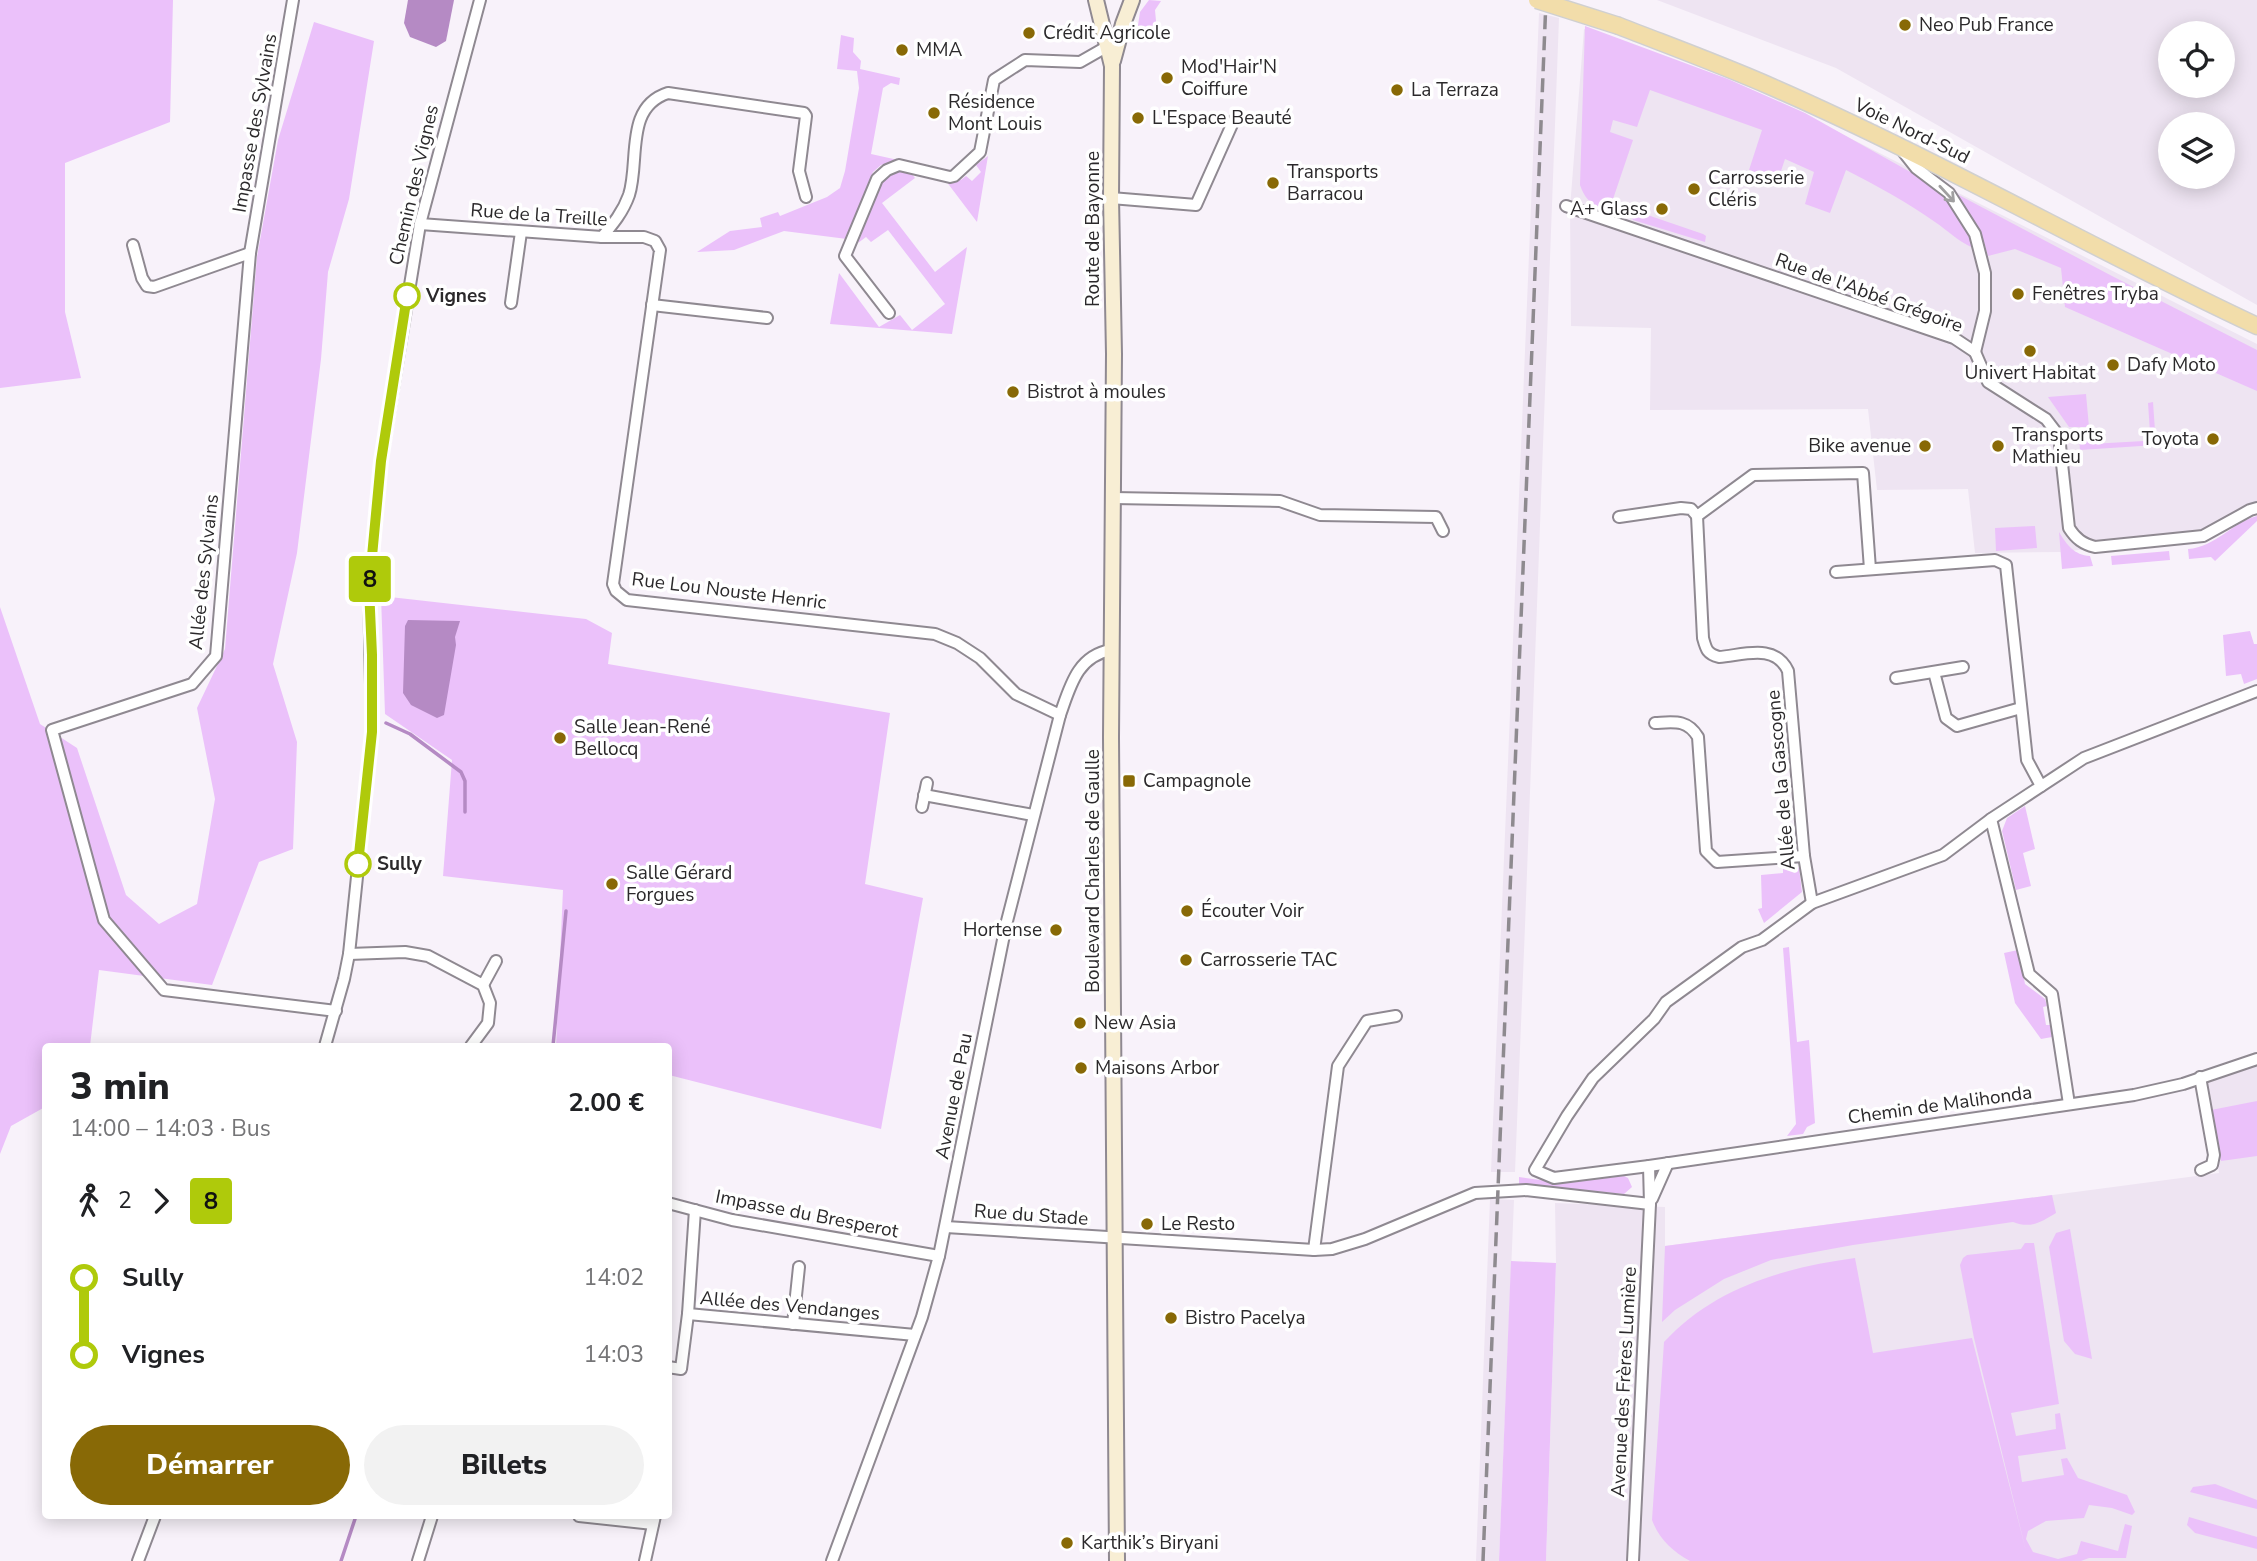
<!DOCTYPE html>
<html lang="fr">
<head>
<meta charset="utf-8">
<style>
  :root { --surface:#fff; --page:#f2f2f2; --text:#202124; --muted:#757577; --accent:#886906 }
  body { margin:0; font-family:"Nunito Sans",sans-serif; background:var(--page); color:var(--text); height:100vh; display:flex; flex-direction:column; font-size:26px; white-space:nowrap }
  * { box-sizing:border-box; margin:0 }
  p { font-size:23px; color:var(--muted) }
  .icon { flex:none; width:38px; height:38px; fill:none; stroke:currentColor; stroke-width:2; stroke-linecap:round; stroke-linejoin:round }
  .map { position:relative; flex:1; overflow:hidden }
  .panel { position:absolute; left:42px; top:1043px; width:630px; height:476px; display:flex; flex-direction:column; background:var(--surface); border-radius:7px; box-shadow:0 4px 18px #0003 }
  .panel>* { flex:none }
  .badge { padding:0 14px; border-radius:5px; font-size:24px; line-height:46px }
  .tools { position:absolute; left:2158px; top:21px; display:grid; gap:14px }
  .tools a { display:grid; place-items:center; width:77px; height:77px; border-radius:50%; background:var(--surface); box-shadow:0 4px 18px #0003; font-size:35px }
  .map>.badge { position:absolute; translate:-50% -50%; box-shadow:0 0 0 4px #fff }
  .legs { display:flex; align-items:center; gap:10px; height:77px; padding:0 28px; font-size:23px }
  .legs p { margin-inline-start:auto }
  .summary { display:flex; align-items:center; justify-content:space-between; height:119px; padding:0 28px }
  h1 { font-size:38px; font-weight:800; line-height:52px }
  .action { display:flex; gap:14px; margin-top:auto; padding:14px 28px }
  .action a { flex:1; height:80px; border-radius:42px; background:var(--accent); color:#fff; font-size:28px; font-weight:800; line-height:80px; text-align:center }
  .action a+a { background:var(--page); color:var(--text) }
  ul { padding:0 28px; list-style:none }
  li { display:flex; align-items:center; gap:24px; height:77px; font-size:26px }
  li i { display:grid; place-items:center; width:10px; height:100%; margin:0 9px; background:currentColor }
  li i::after { content:''; width:18px; height:18px; margin:-9px; border:5px solid; border-radius:50%; background:var(--surface) }
  li p { margin-inline-start:auto }
  li:first-child i { background:linear-gradient(#0000 50%,currentColor 0) }
  li:last-child i { background:linear-gradient(currentColor 50%,#0000 0) }
  .map>svg:first-child { display:block }
  .built { fill:#eee4f2; fill-rule:evenodd }
  .green { fill:#ebc1fa }
  .water { fill:#b58ac4 }
  .lines { fill:none; stroke-linecap:round; stroke-linejoin:round }
  .stream { stroke:#b58ac4; stroke-width:3.5 }
  .street-casing { stroke:#8f8991; stroke-width:14 }
  .secondary-casing { stroke:#8f8991; stroke-width:18 }
  .primary-casing { stroke:#d0d0d0; stroke-width:19 }
  .street { stroke:#fff; stroke-width:10 }
  .secondary { stroke:#f8eed4; stroke-width:14 }
  .primary { stroke:#f2ddaa; stroke-width:16 }
  .rail { stroke:#8e8a8f; stroke-width:3.5; stroke-dasharray:14 7; stroke-linecap:butt }
  .primary-bridge-casing { stroke:#d0d0d0; stroke-width:19; stroke-linecap:butt }
  .primary-bridge { stroke:#f2ddaa; stroke-width:16 }
  .oneway { stroke:#a09fa0 }
  .line-1-casing { stroke:#fff; stroke-width:16 }
  .line-1 { stroke:#afca0b; stroke-width:10 }
  .poi-dot { fill:#886906; stroke:#fff; stroke-width:2.5 }
  .stop-1-dot { fill:#fff; stroke:#afca0b; stroke-width:3.5 }
  .labels { text-anchor:middle; dominant-baseline:central; stroke-width:7; stroke-linejoin:round; paint-order:stroke }
  .poi-label { font-size:19px; fill:#2b292b; stroke:#fff; text-anchor:start }
  .street-label { font-size:19px; fill:#2b292b; stroke:#fff }
  .stop-label { font-size:19px; font-weight:bold; fill:#2b292b; stroke:#fff; text-anchor:start }
</style>
</head>
<body>
<div class="map">
<svg width="2257" height="1561" viewBox="0 0 2257 1561">
  <rect width="100%" height="100%" fill="#f8f2fa"/>
  <g class="built">
    <path d="M 1657,0 L 2257,0 L 2257,305 L 1836,68 ZM 2170,33 L 2222,33 L 2222,86 L 2170,86 ZM 2170,124 L 2222,124 L 2222,177 L 2170,177 Z"/>
    <polygon points="1539,13 1559,18 1525,926 1515,1172 1491,1172"/>
    <polygon points="1584,29 1822,124 2257,344 2257,508 2203,536 2061,552 1975,553 1968,489 1877,490 1868,409 1650,410 1651,328 1571,326 1570,208"/>
    <polygon points="2257,1059 2257,1561 1546,1561 1556,1263 1555,1203 1665,1207 1665,1246 2219,1173 2204,1076"/>
    <polygon points="1490,1199 1514,1200 1499,1561 1476,1561"/>
  </g>
  <g class="green">
    <polygon points="0,0 173,0 170,122 65,163 65,312 81,378 0,388"/>
    <polygon points="1149,0 1161,1 1155,10 1157,32 1137,32 1140,12"/>
    <polygon points="314,22 374,41 349,199 328,272 321,359 297,553 273,664 297,742 293,849 259,862 212,985 99,970 90,1046 46,1046 45,1107 11,1126 0,1154 0,607 40,724 77,748 126,895 159,924 197,904 215,799 197,708 225,649 257,257 278,140"/>
    <path d="M 1585,26 L 1728,79 L 1805,113 L 1930,183 L 1956,208 L 1972,239 L 1971,247 C 1957,240 1948,231 1935,222 C 1907,202 1877,186 1846,170 L 1830,213 L 1805,204 L 1814,172 L 1785,159 L 1778,180 L 1749,170 L 1762,130 L 1650,90 L 1637,127 L 1613,120 L 1610,132 L 1633,140 L 1612,202 L 1610,202 L 1602,208 C 1590,204 1584,197 1580,185 Z"/>
    <polygon points="841,35 854,38 853,52 861,61 860,69 900,78 899,85 891,83 883,88 871,154 898,160 881,165 873,172 847,239 784,231 734,250 697,252 730,231 762,227 760,218 778,212 780,216 827,197 840,188 845,171 859,88 857,71 837,69"/>
    <polygon points="988,156 977,222 946,181 961,180 966,176 972,181 981,172 976,165"/>
    <polygon points="896,171 911,173 915,178 882,203 935,272 967,247 952,334 830,324 839,273 879,327 900,315 912,330 945,304 888,230 871,242 866,237 858,243 882,180"/>
    <path d="M 1955,193 L 2112,276 L 2257,350 L 2257,391 L 2065,307 L 2061,268 L 2015,249 L 1988,256 C 1982,231 1971,213 1955,193 Z"/>
    <polygon points="1630,209 1703,234 1706,236 1705,242 1633,220 1629,212"/>
    <polygon points="2086,394 2089,427 2069,427 2048,397"/>
    <polygon points="2153,402 2156,445 2080,450 2079,437 2089,437 2090,444 2144,441 2144,433 2150,432 2148,403"/>
    <path d="M 2257,516 L 2257,521 L 2215,561 L 2211,557 L 2189,559 L 2188,549 C 2216,547 2231,523 2257,516 Z"/>
    <polygon points="2035,526 2037,548 1996,551 1995,528"/>
    <path d="M 2059,532 C 2067,545 2074,555 2090,556 L 2093,566 L 2062,569 Z"/>
    <polygon points="2169,551 2170,560 2112,565 2111,556"/>
    <polygon points="381,596 586,619 612,633 608,664 890,713 865,884 923,898 881,1129 669,1075 668,1046 556,1046 563,890 443,876 452,760 385,714"/>
    <polygon points="2250,631 2254,644 2257,644 2257,679 2244,684 2241,674 2226,676 2223,635"/>
    <polygon points="2025,806 2035,849 2023,853 2031,886 2016,890 2002,831 2007,818"/>
    <polygon points="1792,864 1799,868 1802,892 1764,923 1758,909 1762,908 1761,875 1783,873 1783,865"/>
    <polygon points="1789,947 1797,1042 1809,1040 1815,1123 1807,1127 1803,1134 1787,1136 1796,1124 1783,948"/>
    <polygon points="2018,950 2025,984 2045,999 2047,1006 2043,1007 2046,1025 2050,1025 2052,1037 2041,1039 2015,1003 2004,953"/>
    <polygon points="2257,1101 2257,1156 2221,1161 2211,1110"/>
    <polygon points="1624,1176 1628,1178 1632,1187 1624,1194 1519,1184 1519,1177 1561,1183"/>
    <path d="M 2052,1195 L 2056,1213 C 2041,1222 2031,1229 2013,1222 L 1853,1245 L 1771,1260 L 1724,1279 L 1675,1310 L 1662,1322 L 1665,1246 Z"/>
    <polygon points="2070,1229 2092,1359 2075,1354 2064,1341 2049,1247 2056,1233"/>
    <path d="M 2025,1243 L 2034,1243 L 2059,1404 L 2011,1413 L 2016,1436 L 2056,1429 L 2055,1414 L 2060,1413 L 2066,1449 L 2018,1456 L 2022,1482 L 2064,1475 L 2061,1459 L 2067,1458 L 2078,1478 L 2127,1495 L 2135,1512 L 2132,1515 L 2112,1508 L 2089,1505 L 2084,1518 L 2046,1521 L 2028,1531 L 2026,1539 L 2033,1552 L 2058,1559 L 2077,1554 L 2081,1541 L 2118,1551 L 2125,1524 L 2132,1526 L 2126,1558 L 2089,1558 L 2081,1561 L 1690,1561 C 1672,1551 1659,1539 1652,1520 L 1664,1342 C 1715,1287 1783,1268 1855,1258 L 1873,1353 L 1972,1338 L 2026,1551 L 1974,1338 L 1960,1265 L 1963,1258 L 1967,1255 L 2021,1249 Z"/>
    <polygon points="1511,1261 1556,1263 1546,1561 1499,1561"/>
    <polygon points="2215,1484 2257,1500 2257,1509 2190,1492 2193,1487"/>
    <polygon points="2189,1517 2257,1537 2257,1549 2195,1533 2187,1525"/>
  </g>
  <g class="water">
    <polygon points="408,0 454,0 446,41 436,47 410,37 404,23"/>
    <polygon points="408,620 460,621 455,637 456,645 444,715 437,718 411,705 403,693 405,626"/>
  </g>
  <g class="lines">
    <g class="stream">
      <polyline points="386,723 410,734 461,772 465,781 465,812"/>
      <polyline points="553,1046 566,911"/>
      <polyline points="341,1561 356,1516"/>
    </g>
    <defs>
      <g id="street">
        <polyline points="1901,149 1916,168 1949,193 1975,234 1985,273 1985,311 1975,352"/>
        <polyline points="1111,198 1196,205 1234,120"/>
        <polyline points="1566,206 1954,338 1975,352"/>
        <polyline points="420,224 602,237 644,237 655,241 660,250 613,584 616,591 627,600 935,634 957,643 980,658 1016,694 1060,715"/>
        <path d="M 602,237 C 613,224 623,212 629,195 C 640,161 624,107 668,93 L 804,113 L 806,116 L 799,171 L 806,197"/>
        <polyline points="133,245 142,278 147,286 154,287 250,253 216,656 192,684 52,730 104,920 164,990 336,1011"/>
        <polyline points="250,253 293,0"/>
        <polyline points="511,303 521,232"/>
        <polyline points="652,305 767,318"/>
        <polyline points="889,313 845,256 877,179 887,170 899,165 950,177 954,176 980,152 994,80 1025,60 1080,62 1108,46"/>
        <path d="M 1975,352 L 1988,382 L 2046,419 L 2059,436 L 2069,528 C 2076,539 2083,544 2095,547 L 2203,536 L 2250,510 L 2257,508"/>
        <polyline points="1113,498 1280,501 1320,515 1436,517 1443,531"/>
        <polyline points="1697,516 1753,475 1863,473 1870,569"/>
        <path d="M 1619,517 L 1681,508 L 1691,509 L 1697,516 L 1703,638 C 1706,649 1707,654 1719,657 C 1744,655 1775,643 1788,671 L 1804,856 L 1812,903"/>
        <polyline points="1836,572 1995,560 2006,565 2027,760 2041,786"/>
        <polyline points="1934,672 1946,718 1957,726 2021,708"/>
        <polyline points="1896,678 1963,667"/>
        <polyline points="2257,691 2084,758 1991,819 1943,855 1812,903 1762,940 1742,947 1666,1002 1654,1019 1593,1078 1567,1116 1535,1170 1554,1178 1649,1166 2134,1095 2183,1084 2257,1059"/>
        <path d="M 1655,723 C 1674,722 1687,719 1698,737 L 1706,851 L 1717,862 L 1804,856"/>
        <polyline points="924,795 1033,815"/>
        <polyline points="922,807 927,783"/>
        <polyline points="1991,819 2029,974 2052,994 2069,1104"/>
        <polyline points="349,954 405,952 428,956 483,985 490,1003 488,1023 471,1046"/>
        <polyline points="483,985 496,961"/>
        <polyline points="325,1046 344,979 349,954 372,732 369,588 381,462 420,224 480,0"/>
        <polyline points="2200,1077 2214,1155 2212,1165 2201,1170"/>
        <polyline points="1652,1199 1668,1163"/>
        <polyline points="668,1203 732,1220 939,1256"/>
        <polyline points="946,1227 1314,1250 1332,1249 1365,1239 1475,1193 1526,1190 1650,1204"/>
        <polyline points="1314,1250 1338,1066 1367,1021 1396,1016"/>
        <polyline points="688,1314 915,1335"/>
        <polyline points="793,1324 799,1267"/>
        <polyline points="668,1367 681,1369 688,1314 695,1210"/>
        <polyline points="579,1516 653,1524"/>
        <polyline points="138,1561 155,1516"/>
        <polyline points="418,1561 432,1516"/>
        <polyline points="645,1561 655,1516"/>
        <path d="M 832,1561 L 922,1317 L 939,1256 L 1006,925 L 1060,715 C 1070,687 1077,656 1111,650"/>
        <polyline points="1633,1561 1650,1204 1649,1166"/>
      </g>
      <g id="secondary">
        <polyline points="1096,0 1112,66 1111,198 1114,354 1111,737 1117,1561"/>
        <polyline points="1113,61 1123,24 1132,0"/>
      </g>
      <path id="primary" d="M 1619,26 C 1670,46 1722,65 1772,87 C 1937,159 2094,250 2257,326"/>
    </defs>
    <use href="#street" class="street-casing"/>
    <use href="#secondary" class="secondary-casing"/>
    <use href="#primary" class="primary-casing"/>
    <use href="#street" class="street"/>
    <use href="#secondary" class="secondary"/>
    <use href="#primary" class="primary"/>
    <polyline class="rail" points="1483,1561 1546,0"/>
    <defs>
      <polyline id="primary-bridge" points="1537,0 1619,26"/>
    </defs>
    <use href="#primary-bridge" class="primary-bridge-casing"/>
    <use href="#primary-bridge" class="primary-bridge"/>
  </g>
  <defs><path id="oneway-shaft" d="M-6 0H5M1.5-3L5.5 0L1.5 3" fill="none" stroke-width="1.6" stroke-linecap="round" stroke-linejoin="round" transform="scale(1.75)"/></defs>
  <use class="oneway" href="#oneway-shaft" transform="translate(1947 194) rotate(47)"/>
  <g class="lines">
    <defs>
      <polyline id="line-1" points="358,864 372,732 372,655 369,588 381,461 407,296"/>
    </defs>
    <use href="#line-1" class="line-1-casing"/>
    <use href="#line-1" class="line-1"/>
  </g>
  <g class="poi-dot">
    <circle cx="1905" cy="25" r="7"/>
    <circle cx="1029" cy="33" r="7"/>
    <circle cx="902" cy="50" r="7"/>
    <circle cx="1167" cy="78" r="7"/>
    <circle cx="1397" cy="90" r="7"/>
    <circle cx="934" cy="113" r="7"/>
    <circle cx="1138" cy="118" r="7"/>
    <circle cx="1273" cy="183" r="7"/>
    <circle cx="1694" cy="189" r="7"/>
    <circle cx="1662" cy="209" r="7"/>
    <circle cx="2018" cy="294" r="7"/>
    <circle cx="2030" cy="351" r="7"/>
    <circle cx="2113" cy="365" r="7"/>
    <circle cx="1013" cy="392" r="7"/>
    <circle cx="2213" cy="439" r="7"/>
    <circle cx="1925" cy="446" r="7"/>
    <circle cx="1998" cy="446" r="7"/>
    <circle cx="560" cy="738" r="7"/>
    <rect x="1122" y="774" width="14" height="14" rx="3.5"/>
    <circle cx="612" cy="884" r="7"/>
    <circle cx="1187" cy="911" r="7"/>
    <circle cx="1056" cy="930" r="7"/>
    <circle cx="1186" cy="960" r="7"/>
    <circle cx="1080" cy="1023" r="7"/>
    <circle cx="1081" cy="1068" r="7"/>
    <circle cx="1147" cy="1224" r="7"/>
    <circle cx="1171" cy="1318" r="7"/>
    <circle cx="1067" cy="1543" r="7"/>
  </g>
  <g class="stop-1-dot">
    <circle cx="407" cy="296" r="12"/>
    <circle cx="358" cy="864" r="12"/>
  </g>
  <g class="labels">
    <g class="poi-label">
      <text x="1919" y="25">Neo Pub France</text>
      <text x="1043" y="33">Crédit Agricole</text>
      <text x="916" y="50">MMA</text>
      <text x="1181" y="67">Mod'Hair'N<tspan x="1181" dy="22">Coiffure</tspan></text>
      <text x="1411" y="90">La Terraza</text>
      <text x="948" y="102">Résidence<tspan x="948" dy="22">Mont Louis</tspan></text>
      <text x="1152" y="118">L'Espace Beauté</text>
      <text x="1287" y="172">Transports<tspan x="1287" dy="22">Barracou</tspan></text>
      <text x="1708" y="178">Carrosserie<tspan x="1708" dy="22">Cléris</tspan></text>
      <text x="1648" y="209" text-anchor="end">A+ Glass</text>
      <text x="2032" y="294">Fenêtres Tryba</text>
      <text x="2127" y="365">Dafy Moto</text>
      <text x="2030" y="373" text-anchor="middle">Univert Habitat</text>
      <text x="1027" y="392">Bistrot à moules</text>
      <text x="2012" y="435">Transports<tspan x="2012" dy="22">Mathieu</tspan></text>
      <text x="2199" y="439" text-anchor="end">Toyota</text>
      <text x="1911" y="446" text-anchor="end">Bike avenue</text>
      <text x="574" y="727">Salle Jean-René<tspan x="574" dy="22">Bellocq</tspan></text>
      <text x="1143" y="781">Campagnole</text>
      <text x="626" y="873">Salle Gérard<tspan x="626" dy="22">Forgues</tspan></text>
      <text x="1201" y="911">Écouter Voir</text>
      <text x="1042" y="930" text-anchor="end">Hortense</text>
      <text x="1200" y="960">Carrosserie TAC</text>
      <text x="1094" y="1023">New Asia</text>
      <text x="1095" y="1068">Maisons Arbor</text>
      <text x="1161" y="1224">Le Resto</text>
      <text x="1185" y="1318">Bistro Pacelya</text>
      <text x="1081" y="1543">Karthik’s Biryani</text>
    </g>
    <g class="street-label">
      <text transform="translate(255 123) rotate(-80)">Impasse des Sylvains</text>
      <text transform="translate(1912 131) rotate(26)">Voie Nord-Sud</text>
      <text transform="translate(414 185) rotate(-77)">Chemin des Vignes</text>
      <text transform="translate(539 215) rotate(4)">Rue de la Treille</text>
      <text transform="translate(1093 229) rotate(-90)">Route de Bayonne</text>
      <text transform="translate(1869 293) rotate(20)">Rue de l'Abbé Grégoire</text>
      <text transform="translate(204 572) rotate(-84)">Allée des Sylvains</text>
      <text transform="translate(729 591) rotate(7)">Rue Lou Nouste Henric</text>
      <text transform="translate(1781 780) rotate(-95)">Allée de la Gascogne</text>
      <text transform="translate(1093 871) rotate(-90)">Boulevard Charles de Gaulle</text>
      <text transform="translate(954 1096) rotate(-79)">Avenue de Pau</text>
      <text transform="translate(1940 1105) rotate(-8)">Chemin de Malihonda</text>
      <text transform="translate(807 1214) rotate(11)">Impasse du Bresperot</text>
      <text transform="translate(1031 1215) rotate(4)">Rue du Stade</text>
      <text transform="translate(790 1306) rotate(5)">Allée des Vendanges</text>
      <text transform="translate(1624 1382) rotate(-87)">Avenue des Frères Lumière</text>
    </g>
    <g class="stop-label">
      <text x="426" y="296">Vignes</text>
      <text x="377" y="864">Sully</text>
    </g>
  </g>
</svg>
<div class="tools">
<a><svg class="icon" aria-label="locate" viewBox="0 0 24 24"><circle cx="12" cy="12" r="6"/><path d="M12 2v4M12 18v4M2 12h4M18 12h4"/></svg></a>
<a><svg class="icon" aria-label="layers" viewBox="0 0 24 24"><path d="M12 4l9 5-9 5-9-5zM3 14l9 5 9-5"/></svg></a>
</div>
<b class="badge" style="left:370px;top:579px;background:#afca0b;color:#111">8</b>
<section class="panel">
<div class="summary"><div><h1>3 min</h1><p>14:00 – 14:03 · Bus</p></div><b>2.00 €</b></div>
<div class="legs"><svg class="icon" aria-label="walk" viewBox="0 0 24 24"><circle cx="13" cy="4" r="2"/><path d="M13 8l-2 6 4 7M11 14l-3 7M7 12l3-4h3l4 4"/></svg>2<svg class="icon" aria-label="forward" viewBox="0 0 24 24"><path d="M9 5l7 7-7 7"/></svg><b class="badge" style="background:#afca0b;color:#111">8</b></div>
<ul>
<li><i style="color:#afca0b"></i><b>Sully</b><p>14:02</p></li>
<li><i style="color:#afca0b"></i><b>Vignes</b><p>14:03</p></li>
</ul>
<div class="action"><a>Démarrer</a><a>Billets</a></div>
</section>
</div>
</body>
</html>
